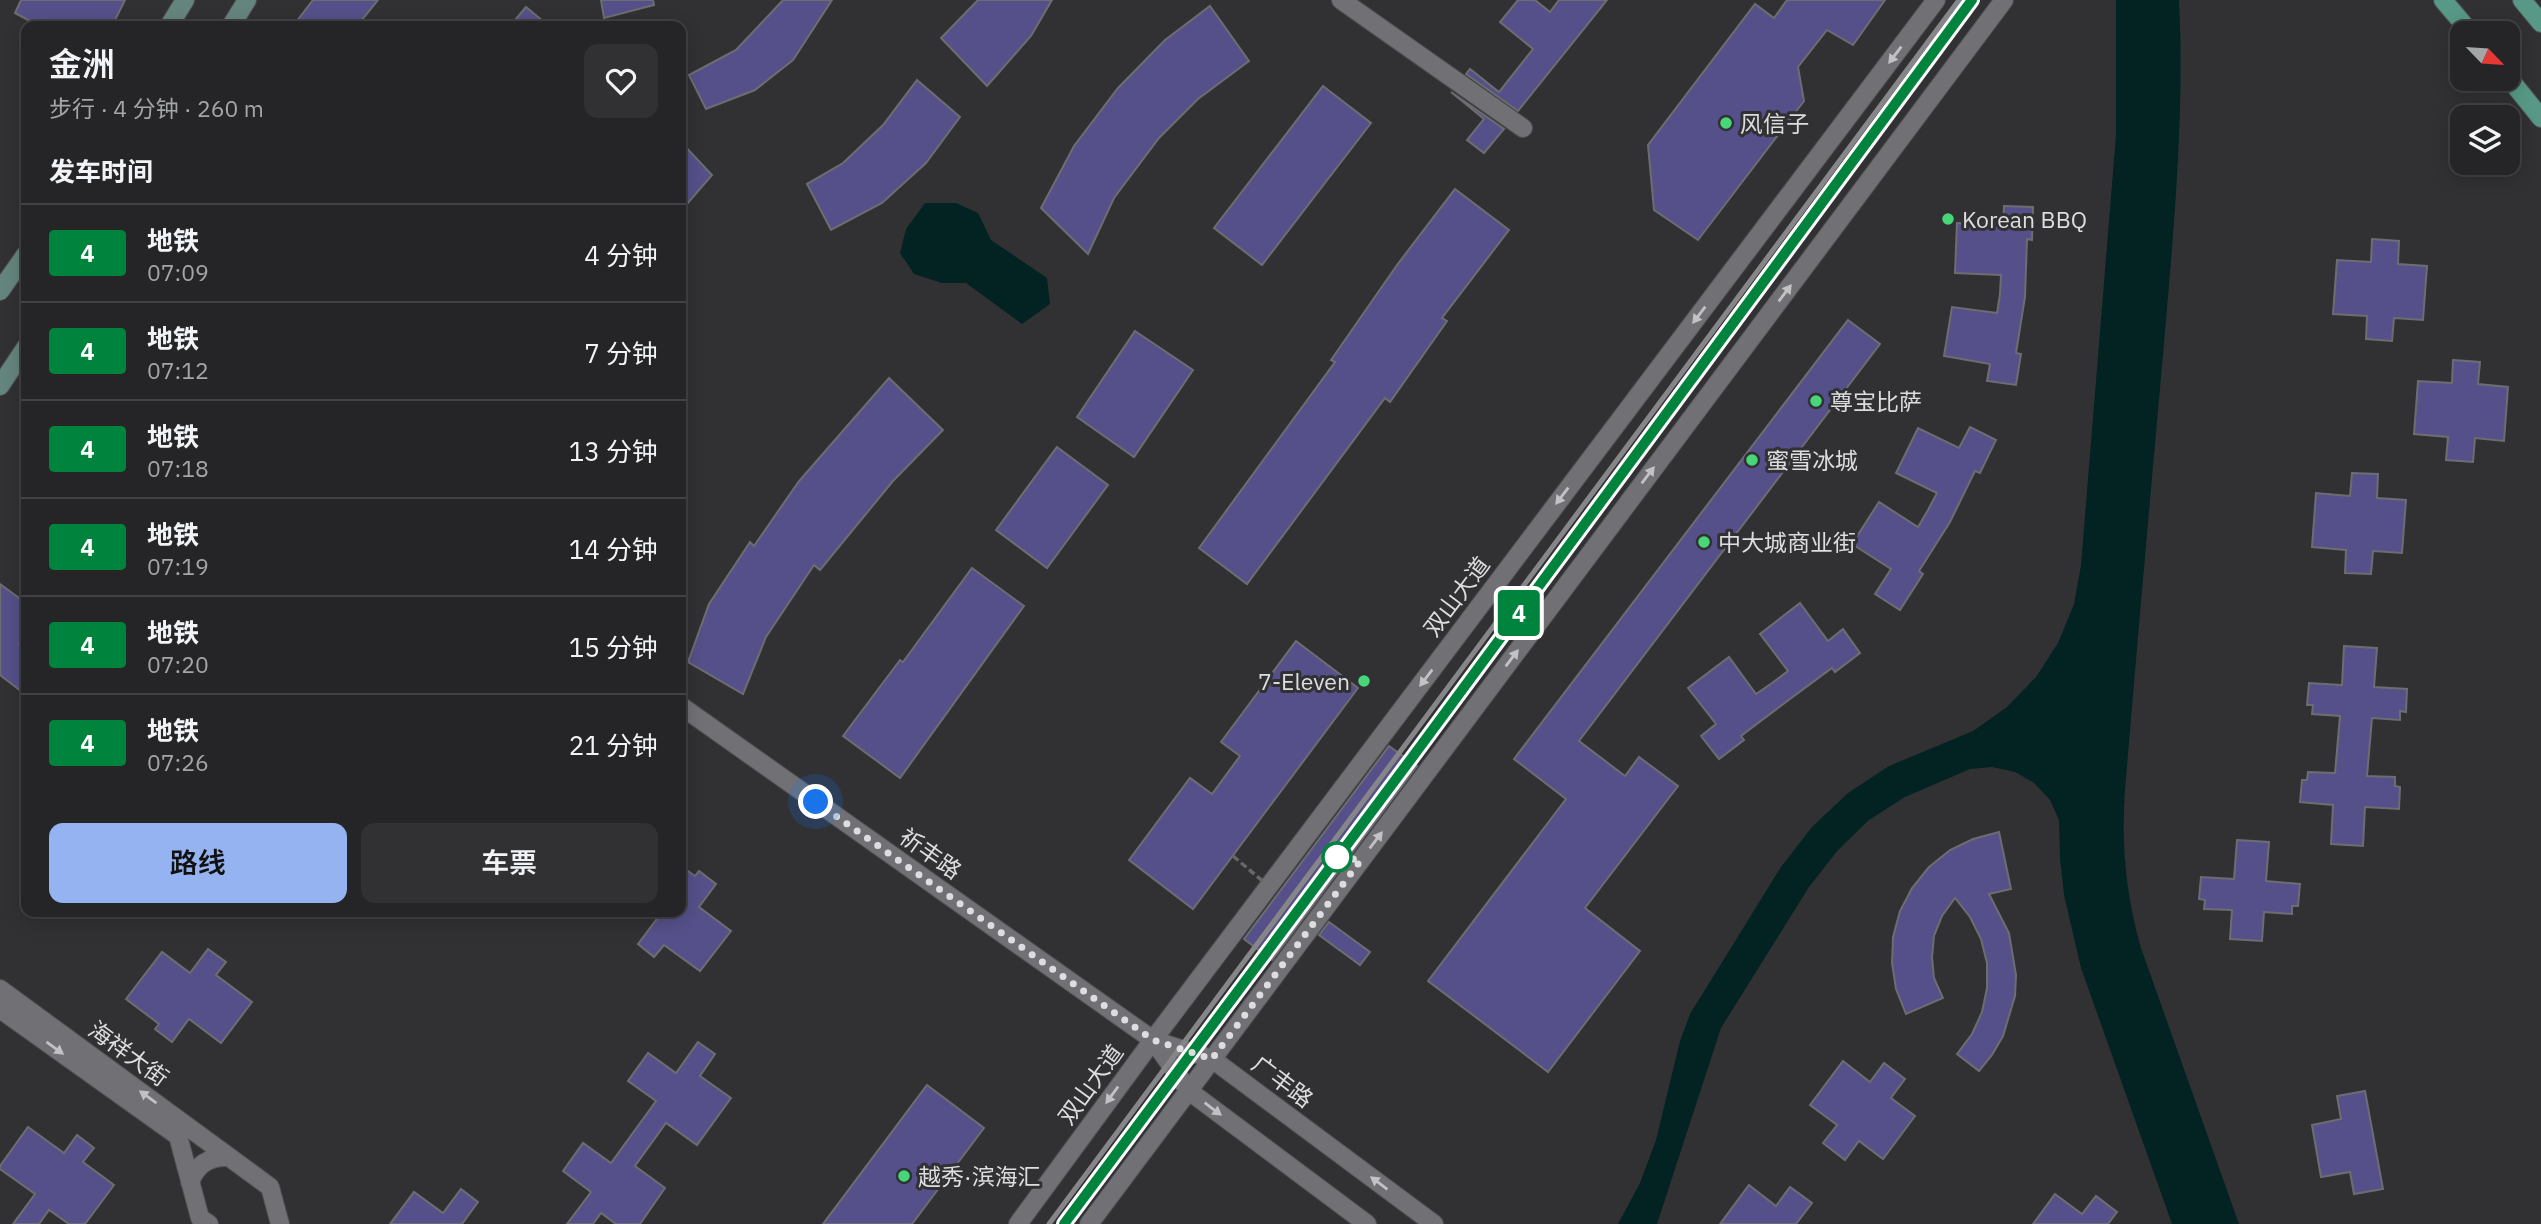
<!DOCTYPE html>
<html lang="zh">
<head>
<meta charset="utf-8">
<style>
  :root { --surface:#252527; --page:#313133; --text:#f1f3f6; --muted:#a3a5a7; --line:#424244; --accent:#95b2f1 }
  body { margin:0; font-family:"IBM Plex Sans","Noto Sans SC",sans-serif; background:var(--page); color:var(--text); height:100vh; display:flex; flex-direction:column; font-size:26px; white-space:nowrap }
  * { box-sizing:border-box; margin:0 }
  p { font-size:23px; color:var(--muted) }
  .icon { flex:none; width:38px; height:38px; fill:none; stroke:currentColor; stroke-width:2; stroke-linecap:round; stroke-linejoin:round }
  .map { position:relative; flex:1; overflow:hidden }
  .panel { position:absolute; left:21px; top:21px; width:665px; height:896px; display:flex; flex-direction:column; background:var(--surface); border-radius:14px; box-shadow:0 4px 18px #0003,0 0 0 2px var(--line) }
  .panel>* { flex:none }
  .badge { padding:0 14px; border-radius:5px; font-size:24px; line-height:46px }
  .needle { width:46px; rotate:115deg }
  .buttons { position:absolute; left:2450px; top:21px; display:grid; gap:14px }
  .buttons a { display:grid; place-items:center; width:70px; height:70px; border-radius:14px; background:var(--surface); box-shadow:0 4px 18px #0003,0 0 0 2px var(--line); font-size:35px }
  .you { position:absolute; width:35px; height:35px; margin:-18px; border:5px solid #fff; border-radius:50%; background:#1a73e8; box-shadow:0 0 0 10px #1a73e833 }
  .map>.badge { position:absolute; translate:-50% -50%; box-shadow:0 0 0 4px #fff }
  h2 { padding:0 28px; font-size:26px; line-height:63px }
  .round { display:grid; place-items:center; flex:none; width:74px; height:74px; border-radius:14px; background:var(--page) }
  .overview { display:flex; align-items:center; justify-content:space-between; height:119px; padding:0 28px }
  h1 { font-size:33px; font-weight:600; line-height:52px }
  .cta { display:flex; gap:14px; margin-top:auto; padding:14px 28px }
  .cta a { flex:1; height:80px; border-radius:14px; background:var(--accent); color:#111; font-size:28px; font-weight:600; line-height:80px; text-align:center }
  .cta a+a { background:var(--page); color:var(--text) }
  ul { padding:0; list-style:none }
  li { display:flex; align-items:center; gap:21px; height:98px; padding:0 28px; border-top:2px solid var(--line) }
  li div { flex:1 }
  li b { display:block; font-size:26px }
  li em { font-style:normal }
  li .badge { min-width:77px; font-weight:700; text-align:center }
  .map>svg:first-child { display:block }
  .water { fill:#032323 }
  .building { fill:#555089; stroke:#6d6d71; stroke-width:2 }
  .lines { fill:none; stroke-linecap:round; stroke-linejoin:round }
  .minor-casing { stroke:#505053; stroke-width:20 }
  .tertiary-casing { stroke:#505053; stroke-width:20 }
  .secondary-casing { stroke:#505053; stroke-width:20 }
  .primary-casing { stroke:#505053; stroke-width:20 }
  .minor { stroke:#717175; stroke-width:18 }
  .tertiary { stroke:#717175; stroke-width:18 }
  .secondary { stroke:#64857d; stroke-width:18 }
  .primary { stroke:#579986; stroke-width:18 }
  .rail { stroke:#868688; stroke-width:5 }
  .path-bridge { stroke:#67676a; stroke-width:3.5; stroke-dasharray:7 3.5; stroke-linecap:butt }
  .oneway { fill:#c2c2c4 }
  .line-casing { stroke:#fff; stroke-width:16 }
  .line { stroke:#00843d; stroke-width:10 }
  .walk { stroke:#dddddf; stroke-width:7; stroke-dasharray:0 12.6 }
  .poi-dot { fill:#48d778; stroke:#313134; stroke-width:2.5 }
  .stop-dot { fill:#fff; stroke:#00843d; stroke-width:3.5 }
  .labels { text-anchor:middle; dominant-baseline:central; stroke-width:6; stroke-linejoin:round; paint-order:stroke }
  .poi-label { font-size:23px; fill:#dddddf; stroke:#313134; text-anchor:start }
  .street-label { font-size:23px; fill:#dddddf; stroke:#313134 }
</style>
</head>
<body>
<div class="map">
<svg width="2541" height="1224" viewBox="0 0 2541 1224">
  <rect width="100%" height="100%" fill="#313134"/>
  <g class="water">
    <path d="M 2116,0 L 2179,0 C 2185,118 2173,237 2163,355 C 2150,500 2137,645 2125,790 C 2121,845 2126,895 2141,948 L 2239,1224 L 2172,1224 L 2081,968 L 2064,895 L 2060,858 L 2059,820 L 2050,800 L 2034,783 L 2015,772 L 1992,767 L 1970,769 L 1905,797 L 1869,820 L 1838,850 L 1809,887 L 1721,1028 L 1657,1224 L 1618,1224 L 1640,1183 L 1656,1140 L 1680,1041 L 1690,1014 L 1781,867 L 1812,827 L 1848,793 L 1889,766 L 1973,731 L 2007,707 L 2036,677 L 2058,643 L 2074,604 L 2081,565 L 2116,135 Z"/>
    <polygon points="925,203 956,203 978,213 991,240 1047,278 1050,304 1022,324 966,283 942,283 914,274 900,253 906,229"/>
  </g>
  <g class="building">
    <polygon points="21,0 125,0 112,26 39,26 15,13"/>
    <polygon points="313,0 378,0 357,26 293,26"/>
    <polygon points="601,0 653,0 654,5 604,18"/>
    <polygon points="783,0 832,0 793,60 755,90 706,109 689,75 736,50"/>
    <polygon points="978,0 1052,0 1031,36 987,86 941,38"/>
    <polygon points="1518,0 1535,0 1550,12 1559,0 1607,0 1518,111 1466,74 1470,69 1499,92 1533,49 1500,22"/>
    <polygon points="1787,0 1885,0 1853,45 1827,30 1798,67 1804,101 1698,240 1654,210 1648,145 1755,4 1774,18"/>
    <polygon points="1210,6 1249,61 1198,99 1159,138 1114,198 1088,254 1041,208 1074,146 1118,88 1165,40"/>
    <polygon points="526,7 549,26 510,26"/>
    <polygon points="917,80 960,117 926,163 882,203 831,230 807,184 843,163 883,125"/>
    <polygon points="1323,86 1371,123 1262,265 1214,228"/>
    <polygon points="1451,92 1504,129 1484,153 1467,140 1484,119"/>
    <polygon points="681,142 712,175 681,211"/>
    <polygon points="1455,189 1509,230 1442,318 1447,321 1390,402 1385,398 1247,584 1199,548 1335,362 1331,360 1397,265"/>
    <polygon points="2004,206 2033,207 2032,240 2027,239 2025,297 2016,353 2021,354 2016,385 1987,381 1990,364 1944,356 1952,307 1997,313 2000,294 2001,275 1955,273 1957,223 2003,224"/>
    <polygon points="2372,239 2399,241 2398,264 2427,266 2423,320 2394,318 2392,341 2366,339 2367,316 2333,314 2337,260 2371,262"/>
    <polygon points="1848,320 1880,344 1579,741 1625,776 1639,757 1678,786 1585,908 1640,951 1548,1072 1428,981 1566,799 1514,759"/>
    <polygon points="1135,331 1193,370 1134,457 1077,417"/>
    <polygon points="2453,360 2480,362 2478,384 2508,387 2504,441 2475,438 2473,462 2446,460 2448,437 2414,434 2418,381 2452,383"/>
    <polygon points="889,378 943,430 893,481 820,570 814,565 766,637 743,694 688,662 709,604 750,542 754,546 799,481"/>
    <polygon points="1970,427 1996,440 1980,473 1975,471 1950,522 1919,571 1923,574 1900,610 1875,594 1891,569 1852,544 1879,502 1918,527 1928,510 1937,493 1896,473 1918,428 1959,448"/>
    <polygon points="1057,447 1108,485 1047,568 996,530"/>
    <polygon points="2352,473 2378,474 2377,498 2406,500 2402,553 2373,551 2371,574 2345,573 2346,550 2312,547 2316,493 2350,496"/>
    <polygon points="972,568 1024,606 900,778 843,736 900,660 903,662"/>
    <polygon points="0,584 26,603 26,634 19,644 26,650 26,695 0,675"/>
    <polygon points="1800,603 1828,641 1843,629 1860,653 1835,672 1832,668 1786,702 1741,736 1744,740 1719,759 1701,736 1716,724 1688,688 1729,657 1756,694 1772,683 1788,671 1760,634"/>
    <polygon points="1296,641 1358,688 1193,909 1129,860 1190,778 1212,794 1240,756 1221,742"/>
    <polygon points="2344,646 2377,648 2374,687 2407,689 2406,712 2400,711 2400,720 2372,718 2367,776 2395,777 2395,786 2400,787 2399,809 2365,807 2363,846 2331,844 2333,805 2300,802 2302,780 2307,780 2308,772 2335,773 2340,716 2312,714 2313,705 2307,705 2309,683 2342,685"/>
    <polygon points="1389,746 1417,766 1272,960 1244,939"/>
    <polygon points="1999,832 2011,889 1989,894 2009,933 2016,975 2015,996 2003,1036 1992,1055 1979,1071 1957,1054 1972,1034 1982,1012 1987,988 1987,963 1981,939 1970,917 1955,898 1942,916 1934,936 1932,957 1934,978 1943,998 1906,1014 1896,989 1892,963 1893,937 1900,911 1912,888 1929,867 1950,850 1973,839"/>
    <polygon points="2237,840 2269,842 2266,881 2300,884 2298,906 2292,906 2292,914 2264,912 2262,941 2230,939 2232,910 2204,909 2205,900 2199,899 2201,877 2234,879"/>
    <polygon points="681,866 695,876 699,871 716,884 699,907 731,931 700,971 664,945 654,957 638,944 662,912 681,912"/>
    <polygon points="1329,922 1370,952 1360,965 1319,935"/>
    <polygon points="208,949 226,962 216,975 252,1002 221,1043 189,1019 172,1042 155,1029 159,1024 126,999 162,952 190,973"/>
    <polygon points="698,1042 715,1054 700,1076 731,1098 697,1145 666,1123 635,1166 665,1188 640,1224 616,1224 601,1213 593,1224 567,1224 591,1192 563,1171 583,1143 611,1163 656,1101 628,1081 648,1053 676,1073"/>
    <polygon points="1843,1061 1870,1082 1884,1063 1905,1079 1891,1098 1915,1116 1883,1159 1859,1141 1845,1160 1823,1143 1837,1125 1810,1105"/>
    <polygon points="927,1085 984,1128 912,1224 823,1224"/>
    <polygon points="2365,1091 2383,1189 2354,1194 2350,1172 2321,1177 2312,1125 2341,1119 2337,1096"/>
    <polygon points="28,1127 64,1153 77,1135 94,1148 83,1162 114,1185 85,1224 69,1224 49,1210 39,1224 13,1224 35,1194 0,1169 0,1166"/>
    <polygon points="1749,1185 1776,1206 1790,1187 1812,1203 1796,1224 1720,1224"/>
    <polygon points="461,1189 478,1202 462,1224 390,1224 414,1192 443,1213"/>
    <polygon points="2055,1194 2082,1214 2096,1196 2117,1212 2108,1224 2033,1224"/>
  </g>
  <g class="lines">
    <defs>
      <g id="minor">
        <polyline points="1341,0 1523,128"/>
        <polyline points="0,989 270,1187 280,1224"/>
        <polyline points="0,1009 178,1136 200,1218 209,1224"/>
        <path d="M 190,1182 C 197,1164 210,1156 229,1157"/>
      </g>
      <g id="tertiary">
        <polyline points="681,706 1153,1040 1212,1059 1434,1224"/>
        <polyline points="1153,1040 1189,1091 1367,1224"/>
        <polyline points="1018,1224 1153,1040 1936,0"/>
        <polyline points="1089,1224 2004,0"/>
      </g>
      <g id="secondary">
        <polyline points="169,26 185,0"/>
        <polyline points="231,26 247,0"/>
        <polyline points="0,291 26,254"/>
        <polyline points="0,386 26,347"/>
      </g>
      <g id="primary">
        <polyline points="2443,0 2471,33"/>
        <polyline points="2522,0 2541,23"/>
        <polyline points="2508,77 2541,118"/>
      </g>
    </defs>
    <use href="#minor" class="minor-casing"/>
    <use href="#tertiary" class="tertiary-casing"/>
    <use href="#secondary" class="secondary-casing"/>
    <use href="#primary" class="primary-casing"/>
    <use href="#minor" class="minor"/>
    <use href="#tertiary" class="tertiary"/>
    <use href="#secondary" class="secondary"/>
    <use href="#primary" class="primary"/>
    <g class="rail">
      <polyline points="1918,73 1972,0"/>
      <polyline points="1049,1224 1959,0"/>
      <polyline points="1064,1224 1414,755 1787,250"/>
    </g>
    <polyline class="path-bridge" points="1233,856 1265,883"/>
  </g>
  <defs><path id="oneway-solid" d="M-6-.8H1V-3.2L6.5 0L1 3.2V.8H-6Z" transform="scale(1.75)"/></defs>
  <g class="oneway">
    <use href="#oneway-solid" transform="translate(1895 55) rotate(127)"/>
    <use href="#oneway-solid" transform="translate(1785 293) rotate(-53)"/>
    <use href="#oneway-solid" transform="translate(1699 315) rotate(127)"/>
    <use href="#oneway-solid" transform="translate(1648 475) rotate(-53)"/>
    <use href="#oneway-solid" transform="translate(1562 496) rotate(127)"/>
    <use href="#oneway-solid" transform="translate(1512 658) rotate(-53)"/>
    <use href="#oneway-solid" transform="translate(1426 678) rotate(127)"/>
    <use href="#oneway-solid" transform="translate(1376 840) rotate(-53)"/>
    <use href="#oneway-solid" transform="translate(55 1048) rotate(36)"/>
    <use href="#oneway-solid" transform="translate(1112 1095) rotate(126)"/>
    <use href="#oneway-solid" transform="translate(148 1097) rotate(-144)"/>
    <use href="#oneway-solid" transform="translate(1213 1109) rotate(37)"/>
    <use href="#oneway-solid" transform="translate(1379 1183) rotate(-143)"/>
  </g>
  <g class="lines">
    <defs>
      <polyline id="line" points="1064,1224 1414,755 1972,0"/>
    </defs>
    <use href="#line" class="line-casing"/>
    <use href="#line" class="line"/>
    <polyline class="walk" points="816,802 1153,1040 1212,1059 1361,860 1337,857"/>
  </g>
  <g class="poi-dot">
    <circle cx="1726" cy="123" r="7"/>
    <circle cx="1948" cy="219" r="7"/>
    <circle cx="1816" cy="401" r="7"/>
    <circle cx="1752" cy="460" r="7"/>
    <circle cx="1704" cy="542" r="7"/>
    <circle cx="1364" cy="681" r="7"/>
    <circle cx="904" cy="1176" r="7"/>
  </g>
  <circle class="stop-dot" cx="1337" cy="857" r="14"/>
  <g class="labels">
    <g class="poi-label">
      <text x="1740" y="123">风信子</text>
      <text x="1962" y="219">Korean BBQ</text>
      <text x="1830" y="401">尊宝比萨</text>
      <text x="1766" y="460">蜜雪冰城</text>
      <text x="1718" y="542">中大城商业街</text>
      <text x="1350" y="681" text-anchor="end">7-Eleven</text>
      <text x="918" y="1176">越秀·滨海汇</text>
    </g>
    <g class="street-label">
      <text transform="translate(1456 596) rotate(-53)">双山大道</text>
      <text transform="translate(931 853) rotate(35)">祈丰路</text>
      <text transform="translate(129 1053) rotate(36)">海祥大街</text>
      <text transform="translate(1283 1081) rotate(37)">广丰路</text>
      <text transform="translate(1090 1084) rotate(-54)">双山大道</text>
    </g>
  </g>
</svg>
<div class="buttons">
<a><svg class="needle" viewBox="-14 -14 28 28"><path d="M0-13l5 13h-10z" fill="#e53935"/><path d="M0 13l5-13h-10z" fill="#a3a5a7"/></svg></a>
<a><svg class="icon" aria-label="layers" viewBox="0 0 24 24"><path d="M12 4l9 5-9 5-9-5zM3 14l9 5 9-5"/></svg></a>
</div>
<div class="you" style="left:816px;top:802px"></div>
<b class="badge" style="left:1519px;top:613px;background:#00843d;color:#fff">4</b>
<section class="panel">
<div class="overview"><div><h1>金洲</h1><p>步行 · 4 分钟 · 260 m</p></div><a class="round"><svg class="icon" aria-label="heart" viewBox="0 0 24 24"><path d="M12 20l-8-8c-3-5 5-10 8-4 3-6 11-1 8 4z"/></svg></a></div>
<h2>发车时间</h2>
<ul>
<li><span class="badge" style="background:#00843d;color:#fff">4</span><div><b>地铁</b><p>07:09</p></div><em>4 分钟</em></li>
<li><span class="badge" style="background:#00843d;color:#fff">4</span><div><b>地铁</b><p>07:12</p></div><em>7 分钟</em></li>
<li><span class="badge" style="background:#00843d;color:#fff">4</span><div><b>地铁</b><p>07:18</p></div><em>13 分钟</em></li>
<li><span class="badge" style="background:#00843d;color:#fff">4</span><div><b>地铁</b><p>07:19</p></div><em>14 分钟</em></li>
<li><span class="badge" style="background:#00843d;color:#fff">4</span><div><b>地铁</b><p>07:20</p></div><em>15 分钟</em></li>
<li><span class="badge" style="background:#00843d;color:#fff">4</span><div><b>地铁</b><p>07:26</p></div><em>21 分钟</em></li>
</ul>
<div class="cta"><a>路线</a><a>车票</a></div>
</section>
</div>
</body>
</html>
